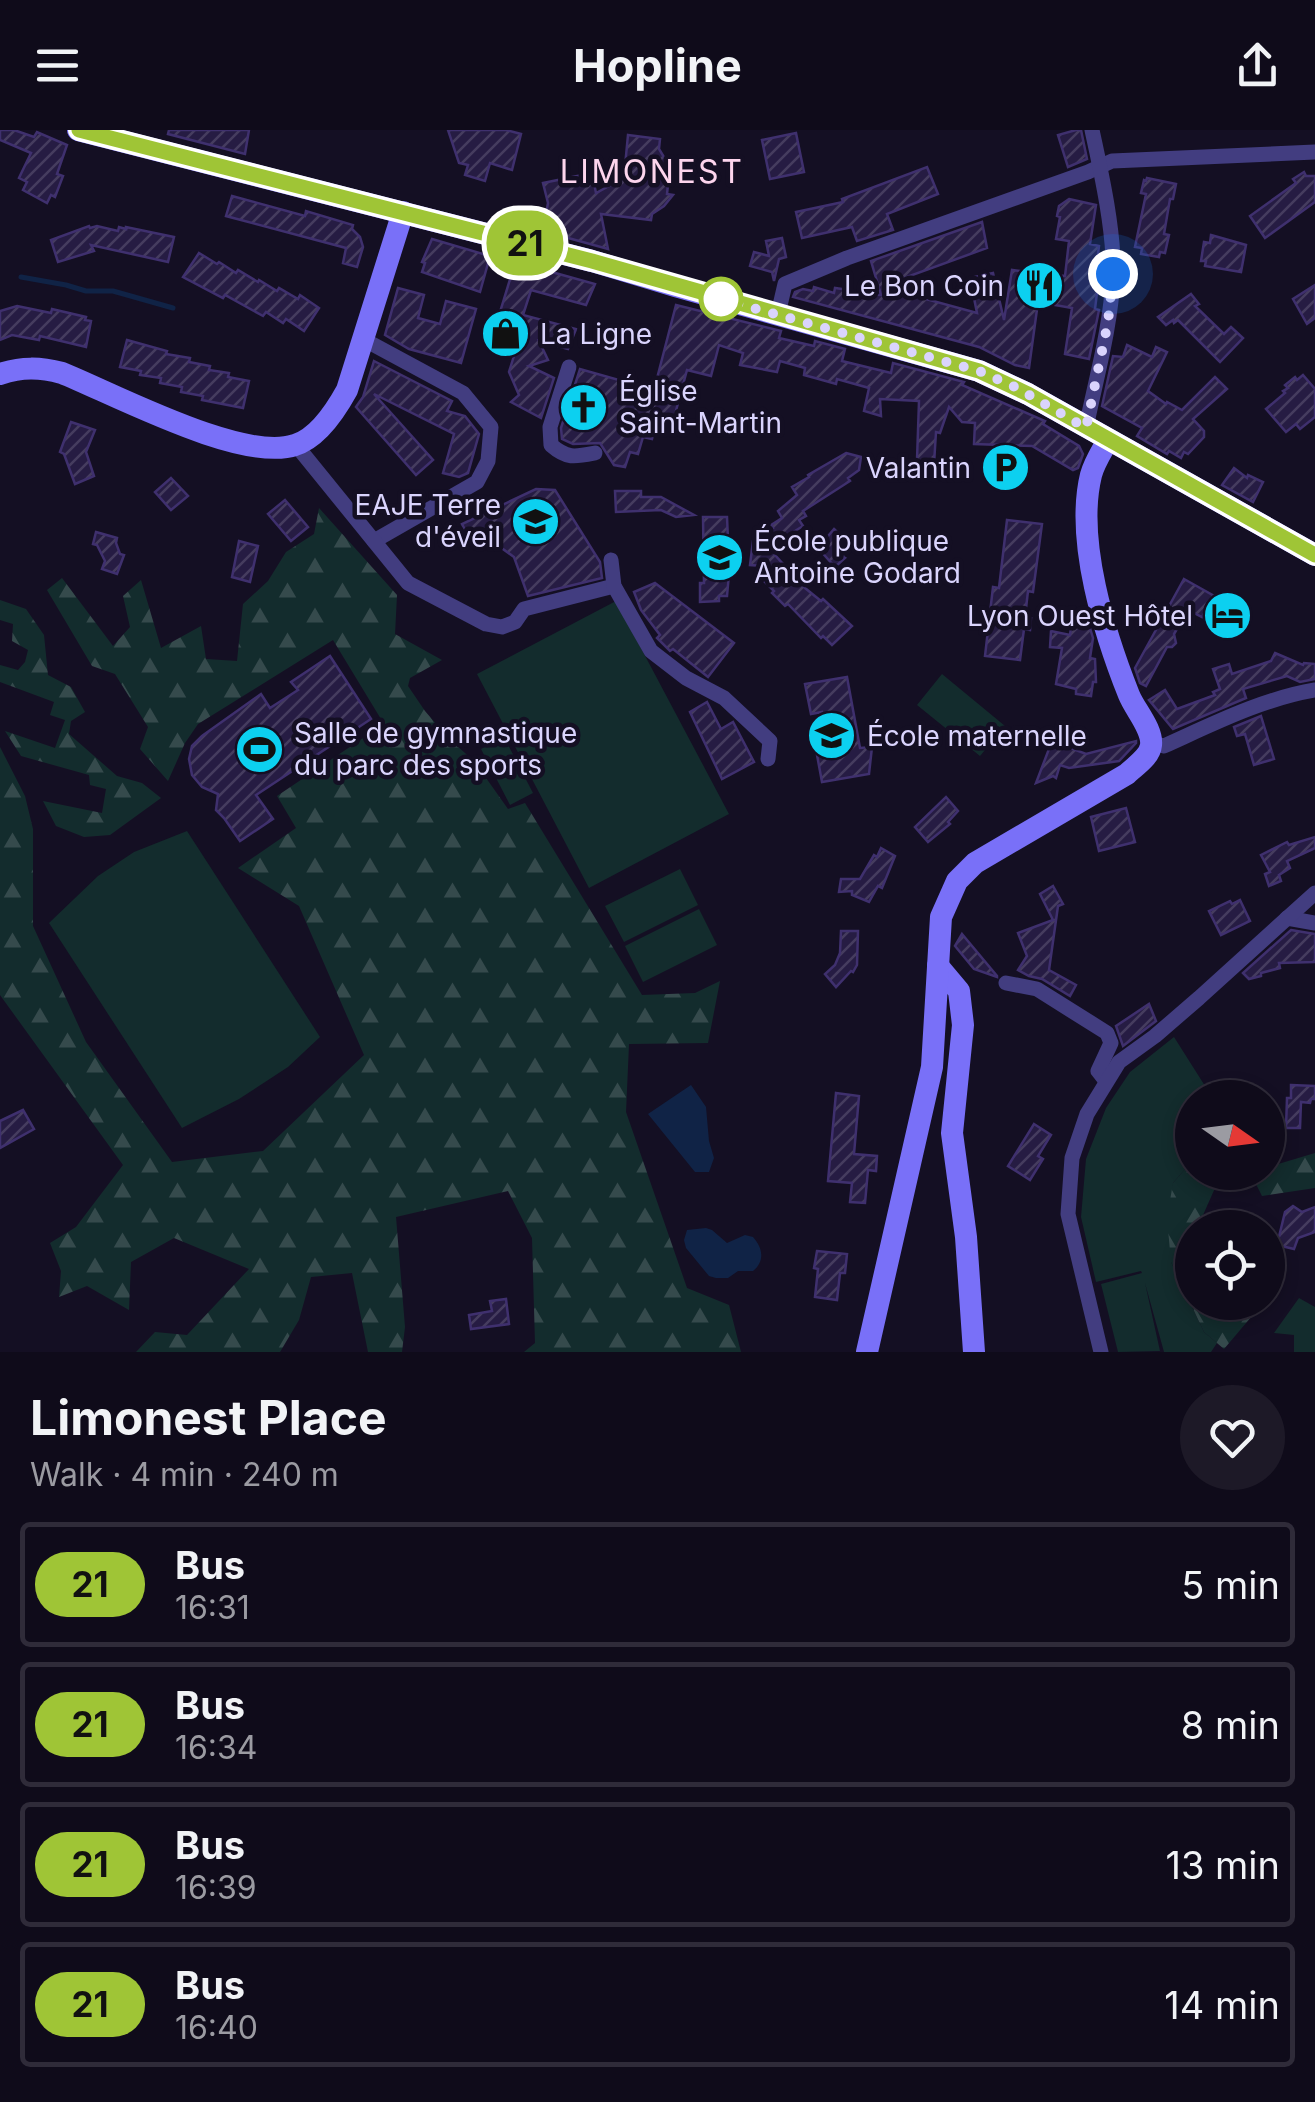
<!DOCTYPE html>
<html lang="en">
<head>
<meta charset="utf-8">
<style>
  :root { --surface:#0f0b1a; --page:#1d1927; --text:#f1f3f6; --muted:#9b9ba2; --line:#2f2b39 }
  body { margin:0; font-family:Inter,sans-serif; background:var(--page); color:var(--text); height:100vh; display:flex; flex-direction:column; font-size:38px; white-space:nowrap }
  * { box-sizing:border-box; margin:0 }
  p { font-size:32px; color:var(--muted) }
  .icon { flex:none; width:55px; height:55px; fill:none; stroke:currentColor; stroke-width:2; stroke-linecap:round; stroke-linejoin:round }
  .map { position:relative; height:1222px; overflow:hidden }
  .drawer { display:flex; flex-direction:column; background:var(--surface); flex:1 }
  .drawer>* { flex:none }
  .badge { padding:0 20px; border-radius:32px; font-size:35px; line-height:65px }
  .needle { width:65px; rotate:104deg }
  .tools { position:absolute; left:1175px; top:950px; display:grid; gap:20px }
  .tools a { display:grid; place-items:center; width:110px; height:110px; border-radius:50%; background:var(--surface); box-shadow:0 5px 15px #0003,0 0 0 2px var(--line); font-size:50px }
  .you { position:absolute; width:50px; height:50px; margin:-25px; border:8px solid #fff; border-radius:50%; background:#1a73e8; box-shadow:0 0 0 15px #1a73e833 }
  .map>.badge { position:absolute; translate:-50% -50%; box-shadow:0 0 0 5px #fff }
  .round { display:grid; place-items:center; flex:none; width:105px; height:105px; border-radius:52px; background:var(--page) }
  .summary { display:flex; align-items:center; justify-content:space-between; height:170px; padding:0 30px }
  h1 { font-size:48px; font-weight:700; line-height:75px }
  ul { padding:0; list-style:none }
  li { display:flex; align-items:center; gap:30px; height:125px; margin:0 20px 15px; padding:0 10px; border:5px solid var(--line); border-radius:10px }
  li div { flex:1 }
  li b { display:block; font-size:38px }
  li em { font-style:normal }
  li .badge { min-width:110px; font-weight:700; text-align:center }
  header { display:flex; justify-content:space-between; align-items:center; height:130px; padding:0 30px; background:var(--surface); font-size:45px; font-weight:700 }
  .map>svg:first-child { display:block }
  .grass { fill:#132c2d }
  .forest { fill:url(#forest-firs) }
  .water { fill:#102346 }
  .lines { fill:none; stroke-linecap:round; stroke-linejoin:round }
  .stream { stroke:#102346; stroke-width:5 }
  .building { fill:url(#building-hatch); stroke:#3f306e; stroke-width:2.5 }
  .street { stroke:#423d80; stroke-width:15 }
  .secondary { stroke:#7970f8; stroke-width:22 }
  .line-casing { stroke:#fff; stroke-width:22 }
  .line { stroke:#9fc536; stroke-width:15 }
  .walk { stroke:#dad4fd; stroke-width:10; stroke-dasharray:0 18 }
  .stop-dot { fill:#fff; stroke:#9fc536; stroke-width:5 }
  .labels { text-anchor:middle; dominant-baseline:central; stroke-width:9; stroke-linejoin:round; paint-order:stroke }
  .poi-label { font-size:28px; fill:#dad4fd; stroke:#140f23; text-anchor:start }
  .quarter-label { font-size:32px; letter-spacing:2.5px; fill:#fdd5ed; stroke:#140f23 }
</style>
</head>
<body>
<header><svg class="icon" aria-label="menu" viewBox="0 0 24 24"><path d="M4 6h16M4 12h16M4 18h16"/></svg>Hopline<svg class="icon" aria-label="share" viewBox="0 0 24 24"><path d="M12 15V3M7 8l5-5 5 5M5 13v7h14v-7"/></svg></header>
<div class="map">
<svg width="1315" height="1222" viewBox="0 0 1315 1222">
  <defs>
    <pattern id="forest-firs" width="22" height="20" patternUnits="userSpaceOnUse" patternTransform="scale(2.5)"><rect width="22" height="20" fill="#132c2d"/><path d="M5 1l3.5 6h-7zM16 11l3.5 6h-7z" fill="#354a4c"/></pattern>
    <pattern id="building-hatch" width="6" height="6" patternUnits="userSpaceOnUse" patternTransform="scale(2.5)"><rect width="6" height="6" fill="#261c43"/><path d="M-1 1l2-2M0 6l6-6M5 7l2-2" fill="none" stroke="#453c5f"/></pattern>
  </defs>
  <rect width="100%" height="100%" fill="#140f23"/>
  <g class="grass">
    <polygon points="616,471 729,684 589,758 477,544"/>
    <polygon points="942,544 1005,596 980,626 917,575"/>
    <polygon points="504,607 533,663 510,675 481,619"/>
    <polygon points="187,701 320,907 288,937 239,969 182,998 49,793 98,746 134,722"/>
    <polygon points="680,739 698,775 624,812 605,776"/>
    <polygon points="699,779 717,815 643,852 625,816"/>
    <polygon points="1174,907 1212,967 1192,968 1192,1031 1173,1053 1171,1132 1204,1202 1217,1213 1211,1222 1164,1222 1145,1153 1160,1221 1118,1222 1101,1154 1142,1143 1141,1141 1096,1152 1081,1087 1086,1029 1106,978 1130,942"/>
    <polygon points="1299,1168 1315,1177 1315,1222 1294,1222 1294,1205 1274,1203"/>
  </g>
  <g class="forest">
    <polygon points="319,378 397,465 395,504 442,530 410,548 408,556 425,581 448,608 474,631 508,679 525,673 642,865 695,863 720,851 708,913 629,914 626,982 687,1158 729,1175 741,1222 524,1222 535,1213 532,1108 508,1061 396,1087 405,1197 402,1222 368,1222 352,1143 311,1147 299,1190 280,1222 136,1222 155,1202 187,1205 249,1139 174,1108 131,1132 129,1180 87,1156 59,1167 61,1141 50,1113 76,1097 123,1035 0,865 0,617 25,666 33,699 33,796 86,912 172,1032 263,1021 364,925 299,776 238,738 296,698 277,666 384,594 333,510 198,594 185,613 168,651 140,619 148,597 115,544 92,536 47,460 62,448 113,516 130,497 123,466 141,450 161,518 201,496 206,529 237,531 243,474 268,451 286,422 314,404"/>
    <polygon points="0,470 26,479 44,505 48,545 71,557 85,582 71,591 69,604 117,646 142,653 161,668 110,705 84,707 56,696 43,671 102,683 106,659 90,655 89,645 21,626 5,601 55,618 65,590 50,585 54,572 0,552 0,535 18,540 25,532 28,520 12,511 13,494 0,490"/>
    <polygon points="1315,1023 1315,1058 1262,1066 1254,1050 1215,1058 1203,1085 1206,1097 1192,1098 1192,1172 1263,1173 1224,1219 1204,1202 1171,1132 1167,1088 1173,1053 1192,1031 1192,1042 1268,1042 1268,1037"/>
  </g>
  <g class="water">
    <polygon points="691,955 706,977 709,1011 714,1028 709,1042 695,1042 648,984"/>
    <path d="M 706,1098 L 712,1100 L 727,1113 L 745,1105 L 753,1107 C 763,1118 765,1131 753,1141 L 738,1141 L 728,1148 L 716,1148 L 709,1146 L 686,1118 L 684,1110 L 687,1100 Z"/>
  </g>
  <g class="lines">
    <polyline class="stream" points="21,147 66,155 86,161 113,161 173,178"/>
  </g>
  <g class="building">
    <polygon points="0,0 14,0 34,7 37,2 67,15 57,44 63,46 55,67 51,65 47,73 23,60 27,52 19,48 31,23 0,10"/>
    <polygon points="169,0 249,0 245,24 168,4"/>
    <polygon points="448,0 506,0 521,4 512,40 490,33 485,51 465,45 468,35 459,33"/>
    <polygon points="1076,0 1081,0 1087,29 1068,37 1058,5"/>
    <polygon points="796,3 804,42 770,49 762,10"/>
    <polygon points="628,5 660,9 659,19 670,37 667,64 673,65 664,76 652,84 651,90 601,84 608,119 543,101 548,73 543,53 592,43 596,63 618,51 619,35 625,36"/>
    <polygon points="927,37 938,64 887,84 893,100 857,111 852,97 802,108 796,82 843,72 842,69"/>
    <polygon points="1304,42 1306,46 1315,46 1315,72 1265,108 1250,86 1296,53 1293,49"/>
    <polygon points="1147,48 1176,54 1173,69 1170,69 1164,104 1169,105 1165,123 1160,122 1159,127 1141,124 1142,118 1135,117 1146,64 1141,63 1144,50 1146,51"/>
    <polygon points="232,66 305,86 306,81 353,95 352,99 360,107 363,117 357,137 343,133 346,118 226,86"/>
    <polygon points="1069,69 1096,75 1090,114 1099,116 1096,141 1098,141 1096,154 1098,155 1095,179 1099,180 1089,229 1065,224 1072,178 1038,172 1029,238 1015,235 979,217 793,167 795,162 803,159 813,161 814,157 834,163 835,158 849,160 848,164 881,165 871,131 982,92 987,118 890,153 893,165 918,160 922,168 977,183 970,148 993,143 1004,190 1012,140 1065,146 1069,111 1056,109 1060,87 1057,86 1059,76"/>
    <polygon points="89,96 90,98 97,96 118,101 119,97 126,99 126,97 174,107 168,132 91,115 94,121 58,132 51,110"/>
    <polygon points="1211,105 1246,115 1241,142 1205,136 1206,131 1201,131 1204,112 1210,113"/>
    <polygon points="782,108 786,127 779,129 774,151 772,142 750,136 754,122 769,126 766,111"/>
    <polygon points="432,109 490,126 480,162 422,142 425,133 422,132"/>
    <polygon points="199,123 217,134 219,132 236,143 238,140 258,152 259,150 277,161 279,158 298,169 300,165 319,178 304,201 286,189 283,193 266,182 263,186 225,165 223,168 183,147"/>
    <polygon points="515,133 548,144 548,141 595,154 586,175 531,160 523,185 576,199 568,219 539,211 548,230 529,236 554,248 541,288 511,272 519,265 509,242 522,200 497,192"/>
    <polygon points="1315,155 1315,188 1307,194 1293,169"/>
    <polygon points="398,158 424,165 418,188 440,194 446,171 476,179 461,233 409,219 385,205"/>
    <polygon points="1191,164 1199,174 1195,176 1224,204 1231,197 1243,208 1220,232 1178,190 1174,193 1173,190 1166,195 1158,187"/>
    <polygon points="676,175 781,201 779,208 814,216 815,211 845,219 842,231 891,243 893,233 964,252 962,255 1045,291 1043,294 1079,316 1083,324 1078,338 1073,340 1032,316 974,314 975,293 962,292 949,277 940,303 936,302 934,334 917,330 919,271 880,269 881,286 864,281 869,258 837,249 836,254 815,248 804,245 805,238 780,231 777,242 740,235 743,223 719,215 711,246 687,240 674,288 658,285 652,309 643,307 638,324 630,322 625,337 614,335 600,313 573,314 562,309 561,298 580,239 654,260"/>
    <polygon points="17,176 51,183 52,179 86,187 85,190 91,191 86,217 40,206 39,210 12,205 0,210 0,181"/>
    <polygon points="127,210 167,221 166,224 190,228 189,232 210,236 209,240 229,243 228,247 249,251 243,278 202,270 203,266 181,262 182,257 160,253 161,248 140,245 141,241 120,237"/>
    <polygon points="1127,215 1152,227 1156,217 1167,222 1148,261 1166,274 1167,272 1182,280 1215,247 1227,259 1193,289 1204,301 1204,307 1188,324 1184,322 1181,328 1169,321 1167,324 1137,306 1142,298 1102,276 1113,226 1123,227"/>
    <polygon points="374,231 452,271 447,281 465,286 479,304 468,343 459,347 443,343 454,304 374,264 433,330 416,345 356,277 363,267"/>
    <polygon points="1303,245 1315,259 1315,287 1300,299 1296,294 1286,302 1266,279 1285,263 1283,261 1288,258 1285,255 1295,247 1297,250"/>
    <polygon points="71,292 95,300 86,322 94,346 75,354 64,324 60,322"/>
    <polygon points="846,323 861,327 859,340 848,348 850,351 803,381 806,386 799,390 803,396 792,403 797,411 775,425 805,458 821,471 823,469 852,496 832,515 823,506 821,508 788,474 785,476 772,463 774,461 765,452 781,437 750,435 753,411 773,398 771,395 782,388 778,381 797,365 792,357 809,347 808,345"/>
    <polygon points="1234,338 1247,348 1248,345 1263,352 1253,372 1222,355"/>
    <polygon points="171,348 188,366 171,380 155,362"/>
    <polygon points="536,359 555,360 600,432 602,448 528,466 514,427 496,414 474,417 462,394"/>
    <polygon points="615,361 641,361 641,367 661,367 694,385 676,387 661,380 616,382"/>
    <polygon points="285,370 308,397 291,411 268,384"/>
    <polygon points="703,387 727,387 728,410 725,410 726,444 729,444 727,466 719,466 719,471 700,472 700,453 704,453"/>
    <polygon points="1007,390 1042,394 1033,462 1028,461 1025,487 1031,488 1030,500 1024,499 1020,530 985,526 993,457 999,458"/>
    <polygon points="834,399 852,417 842,426 845,428 835,437 818,418"/>
    <polygon points="96,402 117,408 116,413 120,424 124,425 117,444 102,439 105,431 97,415 93,414"/>
    <polygon points="239,411 258,416 250,452 232,447"/>
    <polygon points="1184,449 1216,467 1208,481 1206,480 1202,487 1188,480 1174,504 1176,513 1172,517 1167,517 1146,556 1140,553 1135,538"/>
    <polygon points="655,453 734,513 708,547 673,519 670,521 657,508 660,505 641,480 634,462"/>
    <polygon points="1073,483 1086,485 1093,508 1090,528 1095,529 1096,552 1093,552 1091,566 1076,564 1076,559 1056,554 1062,518 1050,517 1051,501 1070,505"/>
    <polygon points="1275,523 1303,535 1304,533 1315,534 1315,549 1300,552 1287,546 1243,559 1246,568 1173,599 1149,570 1165,560 1177,579 1215,565 1213,562 1220,559 1213,539 1229,534 1232,544 1271,531"/>
    <polygon points="330,526 371,589 256,665 273,689 240,711 224,688 216,680 218,664 202,657 192,645 189,629 192,616 202,606 261,564 270,578 298,560 291,552"/>
    <polygon points="847,547 860,618 872,617 869,644 822,652 817,625 830,624 822,582 811,584 805,554"/>
    <polygon points="707,572 721,599 733,592 754,632 722,649 690,582"/>
    <polygon points="1261,586 1274,629 1254,635 1245,604 1237,606 1234,597"/>
    <polygon points="1052,611 1086,624 1136,611 1136,613 1119,631 1069,638 1060,635 1056,648 1053,646 1036,653"/>
    <polygon points="946,667 958,681 948,692 950,694 928,712 915,697"/>
    <polygon points="1126,678 1135,712 1099,721 1091,687"/>
    <polygon points="1315,707 1315,718 1287,731 1290,738 1279,745 1281,751 1269,756 1265,744 1270,742 1261,725 1287,712 1289,715"/>
    <polygon points="881,718 895,726 882,758 878,756 869,772 852,765 852,761 839,762 841,749 860,749 874,725 877,727"/>
    <polygon points="1053,756 1063,774 1058,776 1049,840 1076,855 1070,866 1042,849 1029,846 1018,840 1027,826 1018,803 1053,790 1040,764"/>
    <polygon points="1240,770 1250,791 1221,805 1209,781 1230,771 1232,774"/>
    <polygon points="1291,800 1315,804 1315,832 1279,833 1280,838 1261,843 1261,846 1249,849 1243,843"/>
    <polygon points="841,801 858,801 857,835 853,842 851,841 836,857 825,844 835,835 840,823"/>
    <polygon points="962,804 997,846 997,847 974,839 955,816"/>
    <polygon points="1149,874 1156,891 1123,916 1116,896"/>
    <polygon points="1291,955 1315,956 1315,969 1311,969 1310,973 1301,972 1300,998 1286,998 1287,968 1291,968"/>
    <polygon points="836,963 859,966 854,1024 877,1026 876,1041 868,1040 865,1073 850,1072 852,1053 828,1051"/>
    <polygon points="23,980 34,999 0,1018 0,991"/>
    <polygon points="1034,994 1051,1005 1038,1026 1043,1029 1030,1050 1008,1036"/>
    <polygon points="1293,1076 1302,1082 1315,1077 1315,1102 1298,1108 1294,1119 1277,1115 1285,1082"/>
    <polygon points="817,1121 847,1124 845,1143 840,1143 837,1170 815,1167 818,1139 814,1138"/>
    <polygon points="506,1169 509,1194 471,1199 469,1185 492,1181 490,1171"/>
  </g>
  <g class="lines">
    <g class="street">
      <polyline points="778,184 785,154 847,128 1088,42 1112,31 1315,22"/>
      <polyline points="363,209 463,263 491,297 488,331 477,352 374,411"/>
      <path d="M 569,237 L 550,297 L 551,315 C 567,329 575,327 595,323"/>
      <path d="M 1086,298 C 1096,248 1111,197 1113,146 C 1115,104 1101,41 1092,0"/>
      <polyline points="296,315 408,453 486,494 502,497 515,492 524,479 614,456"/>
      <polyline points="611,430 614,456 651,521 686,548 724,568 770,611 768,629"/>
      <path d="M 1152,613 L 1164,616 C 1213,594 1262,569 1315,560"/>
      <polyline points="1287,788 1315,793"/>
      <polyline points="1006,853 1037,859 1107,903 1111,913 1098,941 1105,950"/>
      <polyline points="1101,1222 1068,1084 1072,1028 1087,984 1119,932 1155,906 1199,868 1315,763"/>
    </g>
    <g class="secondary">
      <polyline points="78,0 592,131 675,156 979,241 1028,264 1315,425"/>
      <path d="M 0,244 C 22,237 39,237 62,243 C 114,264 243,333 295,315 C 318,308 336,280 347,260 L 403,82"/>
      <polyline points="938,836 959,861 963,895 952,1003 966,1107 974,1222"/>
      <path d="M 867,1222 L 932,937 L 941,787 L 957,751 L 975,733 L 1127,644 C 1135,636 1150,627 1151,615 C 1153,599 1135,580 1129,565 C 1105,505 1075,410 1091,345 C 1094,333 1102,321 1108,310"/>
    </g>
  </g>
  <g class="lines">
    <defs>
      <polyline id="line" points="79,0 592,131 979,241 1028,264 1315,425"/>
    </defs>
    <use href="#line" class="line-casing"/>
    <use href="#line" class="line"/>
    <polyline class="walk" points="721,169 979,241 1017,258 1086,298 1108,192 1113,144"/>
  </g>
  <defs>
    <symbol id="restaurant-disc" viewBox="-11 -11 22 22"><circle r="9.5" fill="#0cd0f0" stroke="#140f23"/><path d="M-5-6h1v4h1v-4h1v4h1v-4h1v5L-1.5 .5V6h-2V.5L-5-1ZM5-6V6H3V1.5H1.5Q1.5-4 5-6Z" fill="#111"/></symbol>
    <symbol id="shop-disc" viewBox="-11 -11 22 22"><circle r="9.5" fill="#0cd0f0" stroke="#140f23"/><path d="M-5-2.5h2.3a2.7 3.5 0 0 1 5.4 0H5L5.5 6h-11ZM-1.5-2.5h3a1.5 2.3 0 0 0-3 0Z" fill="#111"/></symbol>
    <symbol id="church-disc" viewBox="-11 -11 22 22"><circle r="9.5" fill="#0cd0f0" stroke="#140f23"/><path d="M-1.2-6h2.4v3.5h3.3v2.4h-3.3V6h-2.4V-.1h-3.3v-2.4h3.3Z" fill="#111"/></symbol>
    <symbol id="parking-disc" viewBox="-11 -11 22 22"><circle r="9.5" fill="#0cd0f0" stroke="#140f23"/><path d="M-3.5-5.5H1a3.5 3.5 0 0 1 0 7H-1V5.5H-3.5ZM-1-3.4V-.6H.8a1.4 1.4 0 0 0 0-2.8Z" fill="#111"/></symbol>
    <symbol id="school-disc" viewBox="-11 -11 22 22"><circle r="9.5" fill="#0cd0f0" stroke="#140f23"/><path d="M0-5L7-2L0 1L-7-2ZM-4 1L0 2.5L4 1V4Q0 6-4 4Z" fill="#111"/></symbol>
    <symbol id="hotel-disc" viewBox="-11 -11 22 22"><circle r="9.5" fill="#0cd0f0" stroke="#140f23"/><path d="M-6-4.5h1.5V1H6V5H4.5V3h-9V5H-6ZM-4 0a1.8 1.8 0 1 1 3.6 0ZM.5 0V-2.5h3Q6-2.5 6 0Z" fill="#111"/></symbol>
    <symbol id="stadium-disc" viewBox="-11 -11 22 22"><circle r="9.5" fill="#0cd0f0" stroke="#140f23"/><path d="M0-5a6.5 5 0 1 0 0 10a6.5 5 0 1 0 0-10ZM-3.5-1.8h7v3.6h-7Z" fill="#111"/></symbol>
  </defs>
  <g fill-rule="evenodd">
    <use href="#restaurant-disc" x="1012" y="128" width="55" height="55"/>
    <use href="#shop-disc" x="478" y="176" width="55" height="55"/>
    <use href="#church-disc" x="556" y="250" width="55" height="55"/>
    <use href="#parking-disc" x="978" y="310" width="55" height="55"/>
    <use href="#school-disc" x="508" y="364" width="55" height="55"/>
    <use href="#school-disc" x="692" y="400" width="55" height="55"/>
    <use href="#hotel-disc" x="1200" y="458" width="55" height="55"/>
    <use href="#school-disc" x="804" y="578" width="55" height="55"/>
    <use href="#stadium-disc" x="232" y="592" width="55" height="55"/>
  </g>
  <circle class="stop-dot" cx="721" cy="169" r="20"/>
  <g class="labels">
    <g class="poi-label">
      <text x="1004" y="156" text-anchor="end">Le Bon Coin</text>
      <text x="540" y="204">La Ligne</text>
      <text x="619" y="261">Église<tspan x="619" dy="32">Saint-Martin</tspan></text>
      <text x="971" y="338" text-anchor="end">Valantin</text>
      <text x="501" y="375" text-anchor="end">EAJE Terre<tspan x="501" dy="32">d'éveil</tspan></text>
      <text x="754" y="411">École publique<tspan x="754" dy="32">Antoine Godard</tspan></text>
      <text x="1193" y="486" text-anchor="end">Lyon Ouest Hôtel</text>
      <text x="294" y="603">Salle de gymnastique<tspan x="294" dy="32">du parc des sports</tspan></text>
      <text x="867" y="606">École maternelle</text>
    </g>
    <g class="quarter-label">
      <text x="652" y="41">LIMONEST</text>
    </g>
  </g>
</svg>
<div class="tools">
<a><svg class="needle" viewBox="-14 -14 28 28"><path d="M0-13l5 13h-10z" fill="#e53935"/><path d="M0 13l5-13h-10z" fill="#9b9ba2"/></svg></a>
<a><svg class="icon" aria-label="locate" viewBox="0 0 24 24"><circle cx="12" cy="12" r="6"/><path d="M12 2v4M12 18v4M2 12h4M18 12h4"/></svg></a>
</div>
<div class="you" style="left:1113px;top:144px"></div>
<b class="badge" style="left:525px;top:113px;background:#9fc536;color:#111">21</b>
</div>
<section class="drawer">
<div class="summary"><div><h1>Limonest Place</h1><p>Walk · 4 min · 240 m</p></div><a class="round"><svg class="icon" aria-label="heart" viewBox="0 0 24 24"><path d="M12 20l-8-8c-3-5 5-10 8-4 3-6 11-1 8 4z"/></svg></a></div>
<ul>
<li><span class="badge" style="background:#9fc536;color:#111">21</span><div><b>Bus</b><p>16:31</p></div><em>5 min</em></li>
<li><span class="badge" style="background:#9fc536;color:#111">21</span><div><b>Bus</b><p>16:34</p></div><em>8 min</em></li>
<li><span class="badge" style="background:#9fc536;color:#111">21</span><div><b>Bus</b><p>16:39</p></div><em>13 min</em></li>
<li><span class="badge" style="background:#9fc536;color:#111">21</span><div><b>Bus</b><p>16:40</p></div><em>14 min</em></li>
</ul>
</section>
</body>
</html>
